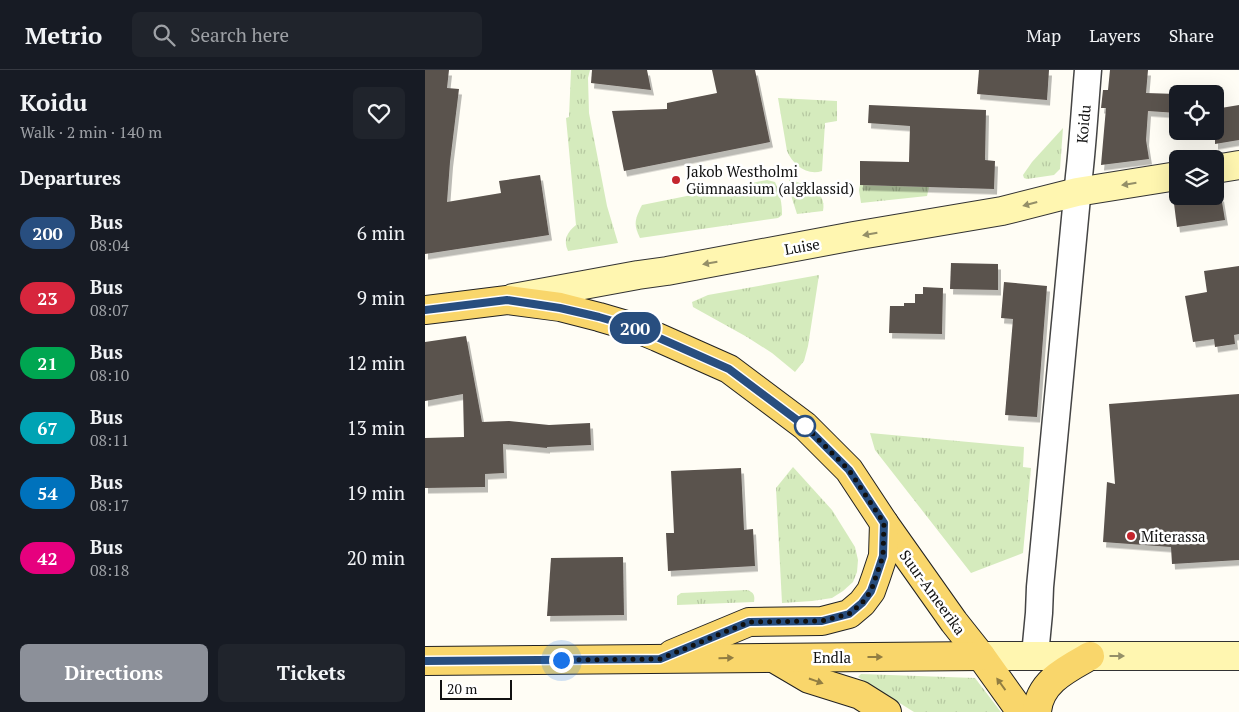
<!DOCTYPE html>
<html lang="en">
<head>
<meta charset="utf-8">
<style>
  :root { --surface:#171b24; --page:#20242c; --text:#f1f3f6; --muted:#9ea1a6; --line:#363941; --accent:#8c9099 }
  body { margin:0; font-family:"PT Serif",serif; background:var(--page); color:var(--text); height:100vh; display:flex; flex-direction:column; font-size:19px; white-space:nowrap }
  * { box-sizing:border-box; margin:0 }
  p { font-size:16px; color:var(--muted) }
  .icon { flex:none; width:28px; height:28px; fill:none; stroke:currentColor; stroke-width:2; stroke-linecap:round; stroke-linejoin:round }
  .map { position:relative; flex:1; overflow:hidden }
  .side { display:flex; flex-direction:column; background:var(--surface); width:425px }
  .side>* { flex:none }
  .badge { padding:0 10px; border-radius:16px; font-size:18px; line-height:32px }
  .tools { position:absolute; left:744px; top:15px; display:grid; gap:10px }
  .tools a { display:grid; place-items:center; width:55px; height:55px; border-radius:8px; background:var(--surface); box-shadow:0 5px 20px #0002; font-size:25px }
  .scale { position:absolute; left:15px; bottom:12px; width:72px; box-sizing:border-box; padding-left:5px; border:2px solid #111; border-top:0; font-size:14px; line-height:18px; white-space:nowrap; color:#111; -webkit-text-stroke:4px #fff; paint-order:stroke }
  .you { position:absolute; width:25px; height:25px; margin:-12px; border:4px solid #fff; border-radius:50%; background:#1a73e8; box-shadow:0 0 0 8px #1a73e833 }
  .map>.badge { position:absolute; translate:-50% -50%; box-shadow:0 0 0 2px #fff }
  h2 { padding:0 20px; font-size:19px; line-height:45px }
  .round { display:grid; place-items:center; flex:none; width:52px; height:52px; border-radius:8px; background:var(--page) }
  .headline { display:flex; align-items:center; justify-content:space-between; height:85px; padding:0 20px }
  h1 { font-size:24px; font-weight:800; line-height:38px }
  .cta { display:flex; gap:10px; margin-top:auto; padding:10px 20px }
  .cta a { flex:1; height:58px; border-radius:8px; background:var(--accent); color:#fff; font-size:20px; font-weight:800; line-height:58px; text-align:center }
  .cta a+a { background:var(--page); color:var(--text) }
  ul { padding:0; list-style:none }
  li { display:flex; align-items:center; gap:15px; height:65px; padding:0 20px }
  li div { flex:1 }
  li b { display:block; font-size:19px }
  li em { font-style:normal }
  li .badge { min-width:55px; font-weight:700; text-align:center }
  header { display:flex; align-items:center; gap:30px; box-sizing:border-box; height:70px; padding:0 25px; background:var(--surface); border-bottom:1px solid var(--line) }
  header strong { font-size:24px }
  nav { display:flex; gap:28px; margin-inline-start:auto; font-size:18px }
  .search { width:350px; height:45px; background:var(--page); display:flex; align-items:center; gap:12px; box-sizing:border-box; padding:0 18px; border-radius:8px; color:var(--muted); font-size:19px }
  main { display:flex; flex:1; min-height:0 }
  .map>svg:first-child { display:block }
  .grass { fill:url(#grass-tufts) }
  .building { fill:#5a524d; filter:url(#shadow) }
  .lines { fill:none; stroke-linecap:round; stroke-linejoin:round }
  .minor-casing { stroke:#444; stroke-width:29 }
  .secondary-casing { stroke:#333; stroke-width:30 }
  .primary-casing { stroke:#222; stroke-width:30 }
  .minor { stroke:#fff; stroke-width:26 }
  .secondary { stroke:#fff6b0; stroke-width:28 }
  .primary { stroke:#f9d66b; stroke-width:28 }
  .oneway { fill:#948f68 }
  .oneway2 { fill:#917d42 }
  .line-casing { stroke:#fff; stroke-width:11 }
  .line { stroke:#284e7f; stroke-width:8 }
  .walk { stroke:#111; stroke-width:5; stroke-dasharray:0 9 }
  .poi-dot { fill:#c4262e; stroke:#fff; stroke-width:2 }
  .stop-dot { fill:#fff; stroke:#284e7f; stroke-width:2.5 }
  .labels { text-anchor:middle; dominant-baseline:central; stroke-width:5; stroke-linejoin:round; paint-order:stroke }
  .street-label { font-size:15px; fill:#111; stroke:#fff }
  .poi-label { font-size:15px; fill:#111; stroke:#fff; text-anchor:start }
</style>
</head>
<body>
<header>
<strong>Metrio</strong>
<div class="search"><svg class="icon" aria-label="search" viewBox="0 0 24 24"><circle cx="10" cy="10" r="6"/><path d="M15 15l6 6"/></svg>Search here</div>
<nav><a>Map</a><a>Layers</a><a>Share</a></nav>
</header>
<main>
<section class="side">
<div class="headline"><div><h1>Koidu</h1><p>Walk · 2 min · 140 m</p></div><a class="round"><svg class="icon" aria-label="heart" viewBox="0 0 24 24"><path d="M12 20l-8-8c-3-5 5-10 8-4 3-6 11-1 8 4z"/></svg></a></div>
<h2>Departures</h2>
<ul>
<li><span class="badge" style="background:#284e7f;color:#fff">200</span><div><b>Bus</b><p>08:04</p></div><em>6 min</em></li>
<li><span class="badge" style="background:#d7263d;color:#fff">23</span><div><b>Bus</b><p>08:07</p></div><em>9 min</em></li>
<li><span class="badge" style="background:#00a651;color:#fff">21</span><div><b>Bus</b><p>08:10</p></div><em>12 min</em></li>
<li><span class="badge" style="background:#00a3b4;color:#fff">67</span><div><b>Bus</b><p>08:11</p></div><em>13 min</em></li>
<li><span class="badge" style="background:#0072bc;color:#fff">54</span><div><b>Bus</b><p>08:17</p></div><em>19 min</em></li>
<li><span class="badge" style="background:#e6007e;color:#fff">42</span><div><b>Bus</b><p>08:18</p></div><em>20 min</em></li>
</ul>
<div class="cta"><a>Directions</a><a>Tickets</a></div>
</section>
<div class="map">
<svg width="814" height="642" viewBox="0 0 814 642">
  <defs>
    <pattern id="grass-tufts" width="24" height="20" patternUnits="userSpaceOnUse" patternTransform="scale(1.25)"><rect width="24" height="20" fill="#d5ebbd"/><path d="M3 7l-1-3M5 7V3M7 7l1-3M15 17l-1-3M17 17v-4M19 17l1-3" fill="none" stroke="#b6c8a1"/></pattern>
    <filter id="shadow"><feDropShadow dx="3" dy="5.5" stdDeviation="0" flood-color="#0004"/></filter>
  </defs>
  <rect width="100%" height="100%" fill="#fffdf5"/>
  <g class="grass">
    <path d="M 146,0 L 165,0 L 163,8 L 164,43 L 182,136 L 193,173 L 143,181 C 138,170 142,162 151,155 L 141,48 L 144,47 Z"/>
    <path d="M 353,28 L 412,31 L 412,51 L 400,53 L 397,101 C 382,106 368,95 362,81 Z"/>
    <polygon points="638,58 635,99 629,105 602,109 599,108 598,105 607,92"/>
    <path d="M 364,109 C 380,115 402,120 398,141 L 372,144 L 364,119 Z"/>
    <path d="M 342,110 L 350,112 C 355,123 357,133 357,145 L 353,148 L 215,168 C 208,154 210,149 217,135 Z"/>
    <polygon points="435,115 504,117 502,126 436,133 434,120"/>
    <polygon points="394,205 383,276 379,291 370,302 347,283 322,267 268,237 267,232 283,225"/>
    <polygon points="445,363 599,377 598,397 606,398 598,483 546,503 450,380"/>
    <polygon points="368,397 407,440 430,477 433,490 432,502 428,512 418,521 407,528 387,531 357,533 351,418"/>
    <path d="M 322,520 C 329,522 330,526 329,532 L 252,535 L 252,526 L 256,523 Z"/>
    <polygon points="436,604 550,608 576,642 489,642 433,607"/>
  </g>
  <g class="building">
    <polygon points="0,0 24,0 22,18 34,19 25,92 22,132 76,123 74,111 115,105 124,165 0,184"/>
    <polygon points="167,0 222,0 226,20 166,13"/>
    <polygon points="287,0 330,0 345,72 199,101 187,41 242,39 242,33 292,23"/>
    <polygon points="554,0 624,0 622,30 552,24"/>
    <polygon points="685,0 723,0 721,23 752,24 752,43 723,41 721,70 724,89 676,95 681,38 676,38 678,20 683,20"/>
    <polygon points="444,35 561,40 560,90 570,91 569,119 435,115 435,91 484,92 485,56 443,53"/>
    <polygon points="814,35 814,70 790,74 790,39"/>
    <polygon points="748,126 796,126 800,150 752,157"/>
    <polygon points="526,193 573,194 573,220 525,219"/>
    <polygon points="814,196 814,264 809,265 810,274 790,277 789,269 768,272 760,226 782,222 779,201"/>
    <polygon points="579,212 622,216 612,347 580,345 588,249 576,248"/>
    <polygon points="498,217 518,218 517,264 464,263 465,236 479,236 479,233 490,233 490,224 498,224"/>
    <polygon points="41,266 57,352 84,351 124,355 165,353 166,375 122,377 122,378 78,374 79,403 60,404 60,417 0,418 0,368 39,367 38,324 0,331 0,272"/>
    <polygon points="814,324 814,490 747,494 746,477 678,472 682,412 690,414 684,334"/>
    <polygon points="316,398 319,460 328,459 330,496 243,501 241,463 249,463 246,401"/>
    <polygon points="198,487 199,545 122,546 126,488"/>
  </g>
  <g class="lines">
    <defs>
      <path id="minor" d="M 610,585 L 614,543 L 615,517 C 628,380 641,243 654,106 C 658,71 660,35 663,0"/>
      <g id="secondary">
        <polyline points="790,99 814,95"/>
        <polyline points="88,228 213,205 242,201 429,166 577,141 652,122 752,106"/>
        <polyline points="556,586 814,586"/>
      </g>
      <g id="primary">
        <polyline points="0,240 82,230 135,237 174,247 208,257 232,267 304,299 380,356 424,400 459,453 529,552 556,586 596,642"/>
        <polyline points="247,584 324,552 397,551 424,544 437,533 446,521 451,507 458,486 459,453"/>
        <polyline points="350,589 384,609 435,625 462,642"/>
        <polyline points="0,591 556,586"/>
        <path d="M 612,642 C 614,612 642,599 665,586"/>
      </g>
    </defs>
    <use href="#minor" class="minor-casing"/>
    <use href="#secondary" class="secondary-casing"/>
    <use href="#primary" class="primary-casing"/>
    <use href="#minor" class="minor"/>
    <use href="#secondary" class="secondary"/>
    <use href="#primary" class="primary"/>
  </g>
  <defs><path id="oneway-solid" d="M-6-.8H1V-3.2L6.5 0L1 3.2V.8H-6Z" transform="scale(1.25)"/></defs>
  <g class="oneway">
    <use href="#oneway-solid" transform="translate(704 114) rotate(171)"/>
    <use href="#oneway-solid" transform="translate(605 134) rotate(165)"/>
    <use href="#oneway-solid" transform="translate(445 164) rotate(170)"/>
    <use href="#oneway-solid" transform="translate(285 193) rotate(170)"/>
    <use href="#oneway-solid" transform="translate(692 586)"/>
  </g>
  <g class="oneway2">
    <use href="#oneway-solid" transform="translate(450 587)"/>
    <use href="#oneway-solid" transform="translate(301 588) rotate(-1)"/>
    <use href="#oneway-solid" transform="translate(391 611) rotate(19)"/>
    <use href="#oneway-solid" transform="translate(576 614) rotate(-126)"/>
  </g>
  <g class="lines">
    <defs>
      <polyline id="line" points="0,240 82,230 135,238 174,247 208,257 232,267 304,299 380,356 424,400 459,453 458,486 451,507 446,521 437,533 424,544 397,551 324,552 235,589 0,591"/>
    </defs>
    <use href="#line" class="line-casing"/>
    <use href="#line" class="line"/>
    <polyline class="walk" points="136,590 235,589 324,552 397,551 424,544 437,533 446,521 458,486 459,453 424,400 380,356"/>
  </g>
  <g class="poi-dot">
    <circle cx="251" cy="110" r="5"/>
    <circle cx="706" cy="466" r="5"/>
  </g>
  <circle class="stop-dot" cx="380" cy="356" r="10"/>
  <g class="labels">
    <g class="street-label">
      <text transform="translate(658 54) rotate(-85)">Koidu</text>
      <text transform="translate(377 176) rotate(-10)">Luise</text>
      <text transform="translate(508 522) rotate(54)">Suur-Ameerika</text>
      <text x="407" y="587">Endla</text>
    </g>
    <g class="poi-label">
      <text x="261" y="101">Jakob Westholmi<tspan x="261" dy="17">Gümnaasium (algklassid)</tspan></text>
      <text x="716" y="466">Miterassa</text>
    </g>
  </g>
</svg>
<div class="tools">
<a><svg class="icon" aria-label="locate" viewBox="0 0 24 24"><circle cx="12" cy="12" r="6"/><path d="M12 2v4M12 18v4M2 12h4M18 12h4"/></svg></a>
<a><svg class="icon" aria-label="layers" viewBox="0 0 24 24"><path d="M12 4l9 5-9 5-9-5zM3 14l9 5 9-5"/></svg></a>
</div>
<div class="scale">20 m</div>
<div class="you" style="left:136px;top:590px"></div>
<b class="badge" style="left:210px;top:258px;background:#284e7f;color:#fff">200</b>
</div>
</main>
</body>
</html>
